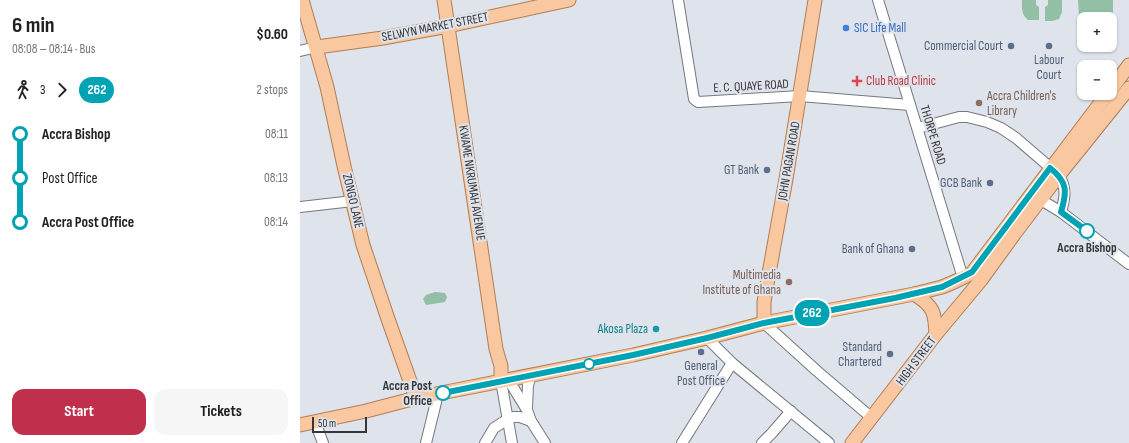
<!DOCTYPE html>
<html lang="en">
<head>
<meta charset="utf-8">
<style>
  :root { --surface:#fff; --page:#f6f6f6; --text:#202124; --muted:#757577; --accent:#c0304d }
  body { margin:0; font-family:"Sofia Sans Condensed",sans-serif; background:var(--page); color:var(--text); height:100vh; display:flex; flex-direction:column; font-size:15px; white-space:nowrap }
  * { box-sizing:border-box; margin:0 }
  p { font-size:13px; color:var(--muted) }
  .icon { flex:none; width:22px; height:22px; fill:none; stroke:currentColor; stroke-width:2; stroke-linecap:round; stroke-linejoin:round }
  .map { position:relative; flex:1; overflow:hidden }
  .sheet { display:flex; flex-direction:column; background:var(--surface); width:300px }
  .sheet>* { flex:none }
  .badge { padding:0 8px; border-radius:13px; font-size:14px; line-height:26px }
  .controls { position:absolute; left:777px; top:12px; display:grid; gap:8px }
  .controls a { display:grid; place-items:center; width:40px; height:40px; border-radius:8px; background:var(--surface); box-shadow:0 1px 3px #0004; font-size:20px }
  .scale { position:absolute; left:12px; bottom:10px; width:55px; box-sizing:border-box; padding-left:4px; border:2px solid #343639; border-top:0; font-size:11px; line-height:14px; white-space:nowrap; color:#343639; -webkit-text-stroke:3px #dfe3eb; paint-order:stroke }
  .map>.badge { position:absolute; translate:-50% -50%; box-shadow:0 0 0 2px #fff }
  .legs { display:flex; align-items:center; gap:6px; height:44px; padding:0 12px; font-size:13px }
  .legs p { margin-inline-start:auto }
  .summary { display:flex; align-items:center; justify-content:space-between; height:68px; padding:0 12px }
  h1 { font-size:22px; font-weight:700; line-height:30px }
  .cta { display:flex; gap:8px; margin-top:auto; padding:8px 12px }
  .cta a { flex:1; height:46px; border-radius:12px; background:var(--accent); color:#fff; font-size:16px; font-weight:700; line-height:46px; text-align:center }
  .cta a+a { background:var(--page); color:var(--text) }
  ul { padding:0 12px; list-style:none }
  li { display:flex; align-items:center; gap:14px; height:44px; font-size:15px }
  li i { display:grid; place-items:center; width:6px; height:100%; margin:0 5px; background:currentColor }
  li i::after { content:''; width:10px; height:10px; margin:-5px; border:3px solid; border-radius:50%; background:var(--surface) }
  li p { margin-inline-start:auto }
  li:first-child i { background:linear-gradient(#0000 50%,currentColor 0) }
  li:last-child i { background:linear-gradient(currentColor 50%,#0000 0) }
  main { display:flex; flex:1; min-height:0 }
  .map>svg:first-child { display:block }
  .green { fill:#93bfa7 }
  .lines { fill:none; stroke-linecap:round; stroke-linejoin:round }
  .minor-casing { stroke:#75787f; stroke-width:12 }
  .major-casing { stroke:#b17e54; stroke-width:15 }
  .minor { stroke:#fff; stroke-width:10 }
  .major { stroke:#f9c8a1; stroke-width:13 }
  .line-1-casing { stroke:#fff; stroke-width:9 }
  .line-1 { stroke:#00a3b4; stroke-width:6 }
  .shop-dot { fill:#3f7fe0; stroke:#dfe3eb; stroke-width:1.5 }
  .service-dot { fill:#5c6f8a; stroke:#dfe3eb; stroke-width:1.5 }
  .health-dot { fill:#e0444e; stroke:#dfe3eb; stroke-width:1.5 }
  .education-dot { fill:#8d6e63; stroke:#dfe3eb; stroke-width:1.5 }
  .stop-1-dot { fill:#fff; stroke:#00a3b4; stroke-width:2 }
  .culture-dot { fill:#0f9aa8; stroke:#dfe3eb; stroke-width:1.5 }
  .labels { text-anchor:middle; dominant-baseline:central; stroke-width:4; stroke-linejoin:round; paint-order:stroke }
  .street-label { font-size:13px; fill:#343639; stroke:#dfe3eb }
  .shop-label { font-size:13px; fill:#366cbe; stroke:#dfe3eb; text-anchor:start }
  .service-label { font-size:13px; fill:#4e5e75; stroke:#dfe3eb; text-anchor:end }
  .health-label { font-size:13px; fill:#be3a42; stroke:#dfe3eb; text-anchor:start }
  .education-label { font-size:13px; fill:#785e54; stroke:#dfe3eb; text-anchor:start }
  .stop-label { font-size:13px; font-weight:bold; fill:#343639; stroke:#dfe3eb }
  .culture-label { font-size:13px; fill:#0d838f; stroke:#dfe3eb; text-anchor:end }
</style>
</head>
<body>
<main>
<section class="sheet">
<div class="summary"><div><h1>6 min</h1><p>08:08 – 08:14 · Bus</p></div><b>$0.60</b></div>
<div class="legs"><svg class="icon" aria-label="walk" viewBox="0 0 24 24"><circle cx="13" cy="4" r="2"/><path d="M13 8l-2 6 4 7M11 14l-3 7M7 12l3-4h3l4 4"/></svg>3<svg class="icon" aria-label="forward" viewBox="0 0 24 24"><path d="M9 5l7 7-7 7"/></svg><b class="badge" style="background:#00a3b4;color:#fff">262</b><p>2 stops</p></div>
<ul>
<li><i style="color:#00a3b4"></i><b>Accra Bishop</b><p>08:11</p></li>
<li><i style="color:#00a3b4"></i><span>Post Office</span><p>08:13</p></li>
<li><i style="color:#00a3b4"></i><b>Accra Post Office</b><p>08:14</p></li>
</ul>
<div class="cta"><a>Start</a><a>Tickets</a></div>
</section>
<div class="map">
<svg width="829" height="443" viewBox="0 0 829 443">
  <rect width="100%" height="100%" fill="#dfe3eb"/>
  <g class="green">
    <path d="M 722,0 L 736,0 L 736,5 L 739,7 L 739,20 L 728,20 C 721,14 722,8 722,0 Z"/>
    <polygon points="748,0 762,0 762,12 759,19 752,21 745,21 745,7 748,5"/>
    <polygon points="778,0 813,0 813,17 779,16"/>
    <polygon points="135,292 145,293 147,297 145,302 126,305 123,299 126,295"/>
  </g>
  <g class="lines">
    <defs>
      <g id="minor">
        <polyline points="378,0 394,99 398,102 500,96 610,105"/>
        <polyline points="578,0 663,278"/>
        <polyline points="0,51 17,47"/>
        <path d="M 618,128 L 659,117 L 667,117 L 687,122 L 701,128 L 716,138 L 759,175 C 767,189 765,198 761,212"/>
        <polyline points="741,200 761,212 829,264"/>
        <polyline points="0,207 53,201"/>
        <polyline points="464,323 517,371 572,418"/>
        <polyline points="407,338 432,363 529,443"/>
        <polyline points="208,379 227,410 231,421 245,443"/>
        <polyline points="201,381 212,443"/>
        <polyline points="227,408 228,385 231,375"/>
        <polyline points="15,422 23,443"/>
        <polyline points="126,443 138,394"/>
        <polyline points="185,443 194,428 208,419 213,417 220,417 231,421"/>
        <polyline points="382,443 432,363"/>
        <polyline points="462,443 472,433 491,411"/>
      </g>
      <g id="major">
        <polyline points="2,0 27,87 44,166 63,245 88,319 116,398"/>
        <polyline points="144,0 196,349 201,366 201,381"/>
        <polyline points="17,47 83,38 148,26 269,0"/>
        <polyline points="810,91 829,65"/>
        <path d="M 614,294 C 634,306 635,313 636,334"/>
        <polyline points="464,323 464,302 466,290 486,179 515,0"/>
        <polyline points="0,425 66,411 116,398 333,355 407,338 464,323 614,294 642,287 654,282 672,273 808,93"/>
        <polyline points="552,443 636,334 681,280 715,233 759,175 829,88"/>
      </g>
    </defs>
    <use href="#minor" class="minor-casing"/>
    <use href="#major" class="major-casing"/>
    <use href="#minor" class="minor"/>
    <use href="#major" class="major"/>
  </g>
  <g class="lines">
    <defs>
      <path id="line-1" d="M 143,393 L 333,355 L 407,338 L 464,323 L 595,298 L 642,287 L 672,272 L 750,168 C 768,182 767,192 761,212 L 787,231"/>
    </defs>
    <use href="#line-1" class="line-1-casing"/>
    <use href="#line-1" class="line-1"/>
  </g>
  <circle class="shop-dot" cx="546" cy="28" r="4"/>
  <g class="service-dot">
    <circle cx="711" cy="46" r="4"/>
    <circle cx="749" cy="46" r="4"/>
    <circle cx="467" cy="170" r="4"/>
    <circle cx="690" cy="183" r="4"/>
    <circle cx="612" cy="249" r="4"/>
    <circle cx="401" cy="352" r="4"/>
    <circle cx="590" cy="354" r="4"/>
  </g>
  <path class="health-dot" d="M555 75h4v4h4v4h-4v4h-4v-4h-4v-4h4z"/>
  <g class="education-dot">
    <circle cx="679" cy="103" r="4"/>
    <circle cx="489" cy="282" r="4"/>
  </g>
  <g class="stop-1-dot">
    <circle cx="787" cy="231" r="7"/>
    <circle cx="289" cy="364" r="5"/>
    <circle cx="143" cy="393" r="7"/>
  </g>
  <circle class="culture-dot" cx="356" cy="329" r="4"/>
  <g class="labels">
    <g class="street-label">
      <text transform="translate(135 27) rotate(-11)">SELWYN MARKET STREET</text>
      <text transform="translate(451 86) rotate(-3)">E. C. QUAYE ROAD</text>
      <text transform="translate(633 135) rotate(73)">THORPE ROAD</text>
      <text transform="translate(489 161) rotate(-80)">JOHN PAGAN ROAD</text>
      <text transform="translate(172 183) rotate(81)">KWAME NKRUMAH AVENUE</text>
      <text transform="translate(53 201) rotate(77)">ZONGO LANE</text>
      <text transform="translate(616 361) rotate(-53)">HIGH STREET</text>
    </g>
    <g class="shop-label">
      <text x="554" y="28">SIC Life Mall</text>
    </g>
    <g class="service-label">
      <text x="703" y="46">Commercial Court</text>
      <text x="749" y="60" text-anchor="middle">Labour<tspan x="749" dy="15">Court</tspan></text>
      <text x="459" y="170">GT Bank</text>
      <text x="682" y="183">GCB Bank</text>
      <text x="604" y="249">Bank of Ghana</text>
      <text x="582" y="347">Standard<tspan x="582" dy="15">Chartered</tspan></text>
      <text x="401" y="366" text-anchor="middle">General<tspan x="401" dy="15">Post Office</tspan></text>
    </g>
    <g class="health-label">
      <text x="566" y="81">Club Road Clinic</text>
    </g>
    <g class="education-label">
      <text x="687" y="96">Accra Children's<tspan x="687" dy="15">Library</tspan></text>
      <text x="481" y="275" text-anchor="end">Multimedia<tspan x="481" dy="15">Institute of Ghana</tspan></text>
    </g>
    <g class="stop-label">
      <text x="787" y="248">Accra Bishop</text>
      <text x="132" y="386" text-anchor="end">Accra Post<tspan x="132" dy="15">Office</tspan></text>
    </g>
    <g class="culture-label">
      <text x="348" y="329">Akosa Plaza</text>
    </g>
  </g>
</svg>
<div class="controls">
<a>+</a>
<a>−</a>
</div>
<div class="scale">50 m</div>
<b class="badge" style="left:512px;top:313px;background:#00a3b4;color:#fff">262</b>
</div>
</main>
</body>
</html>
